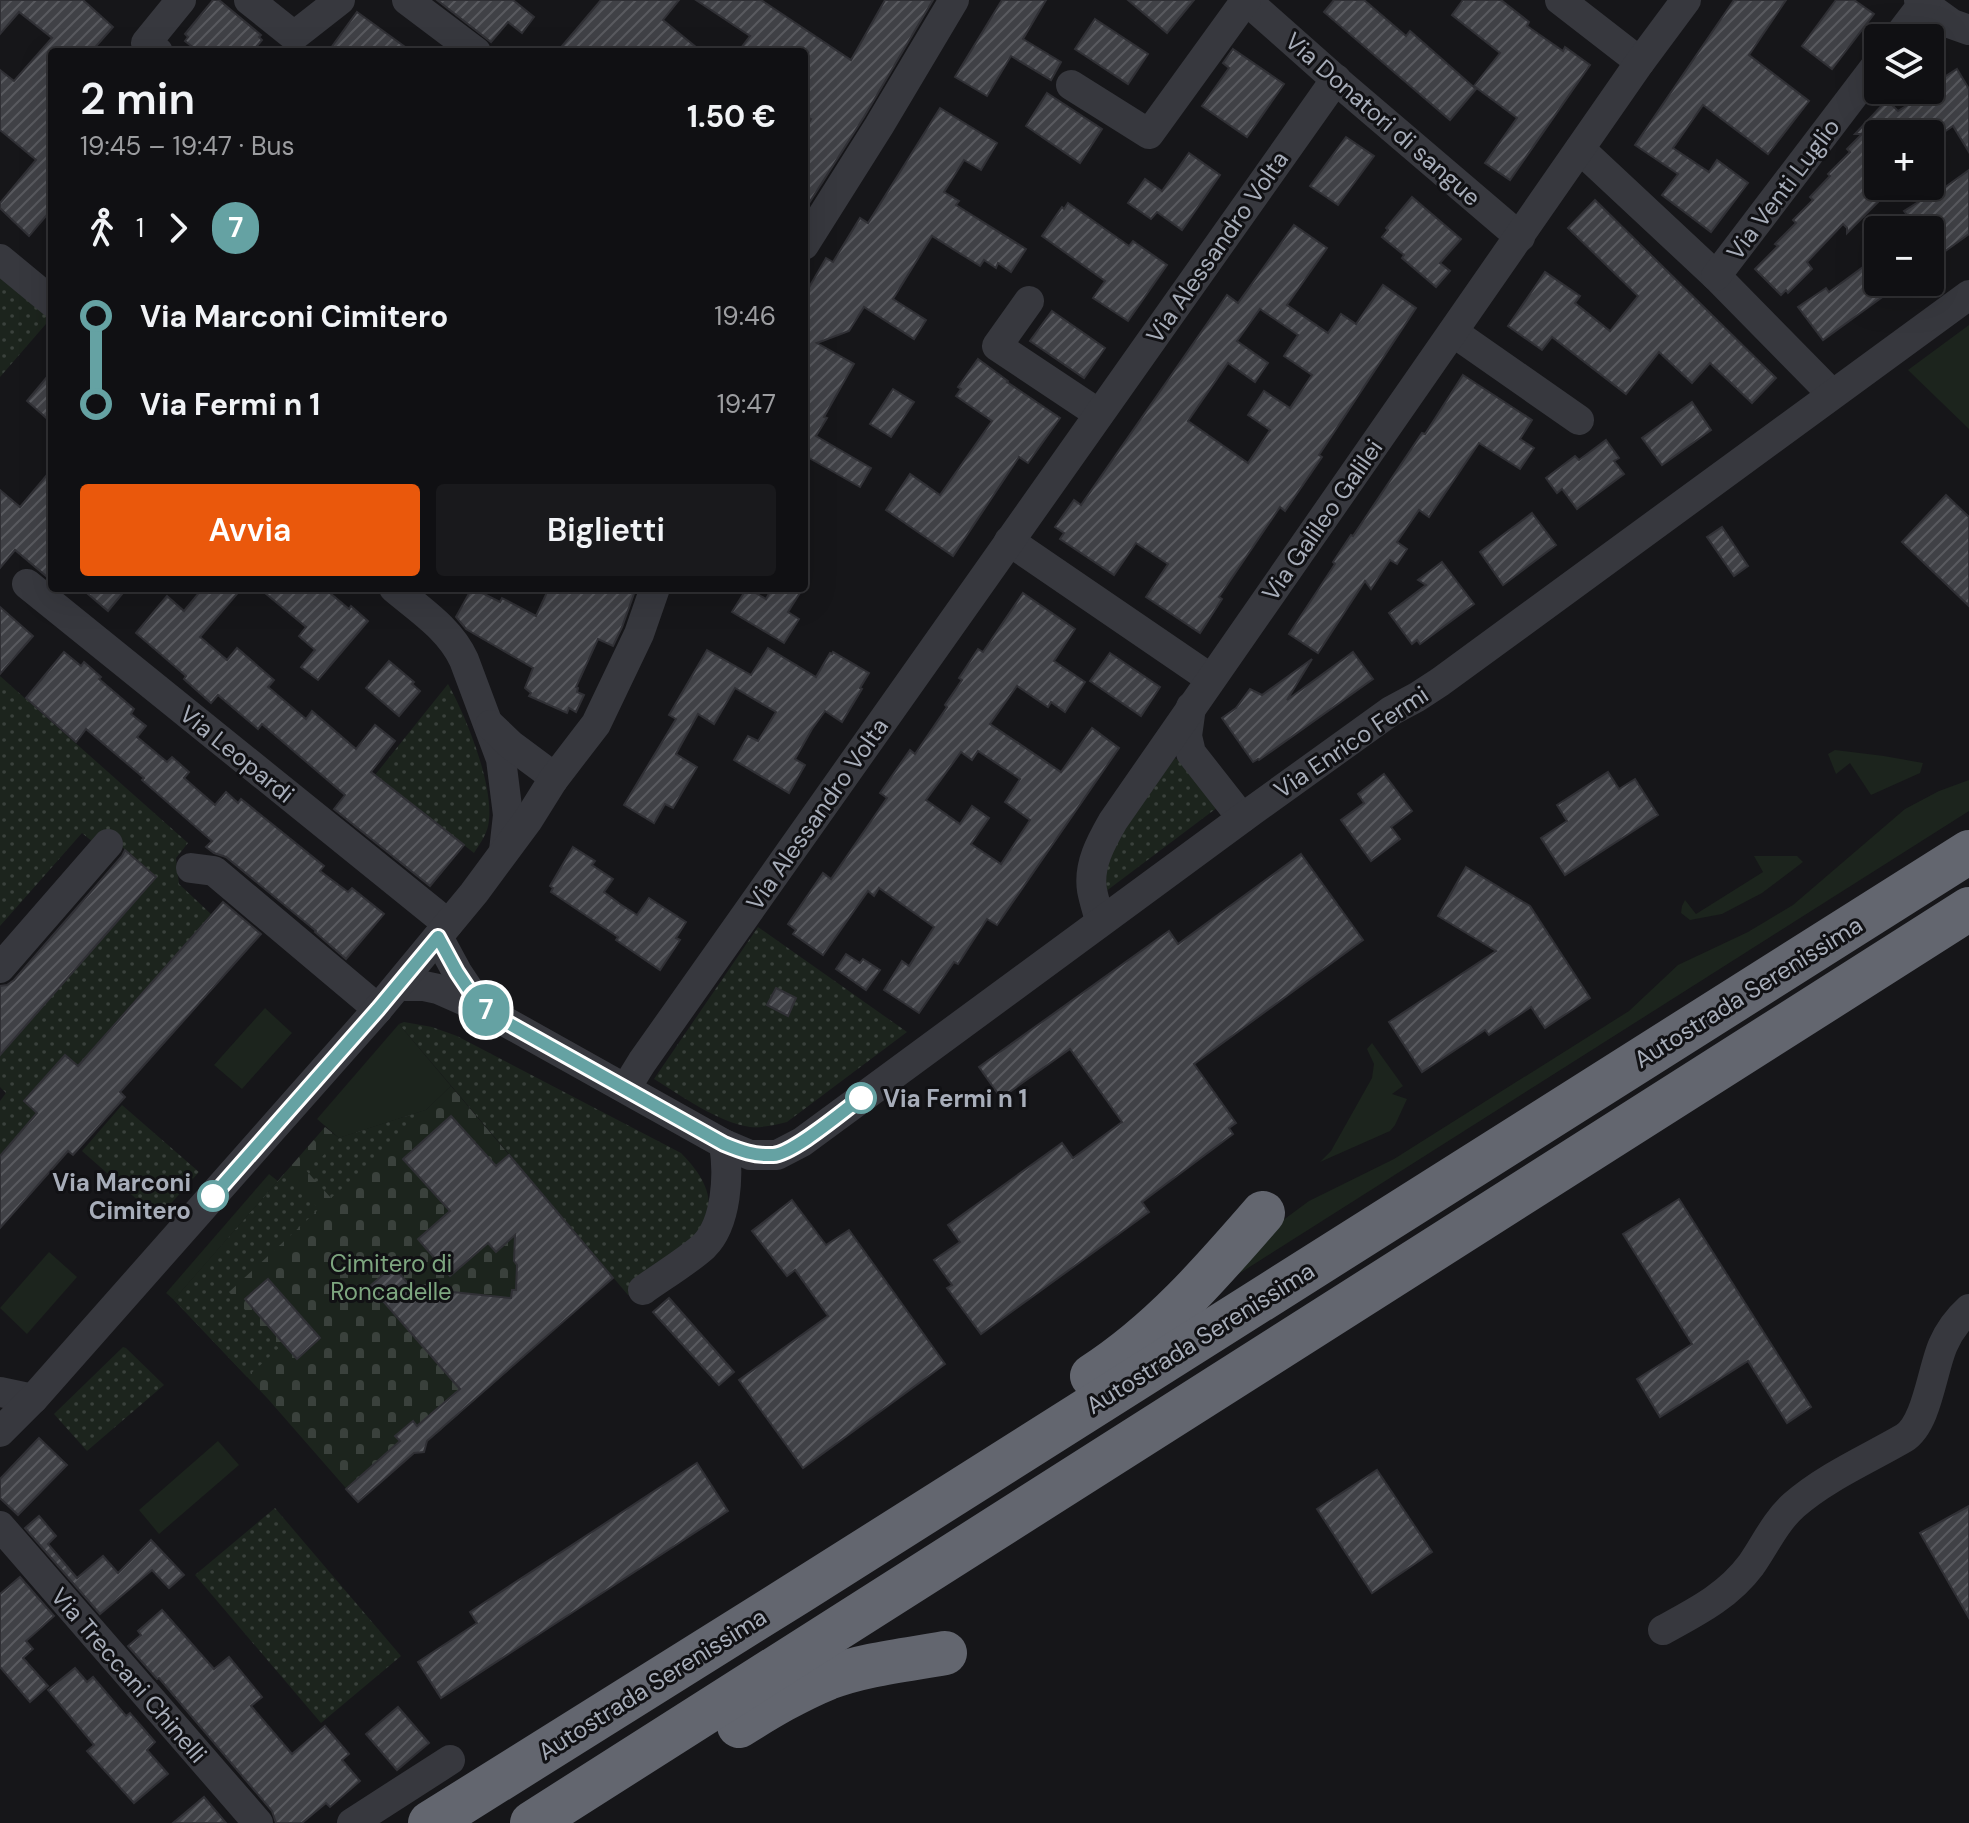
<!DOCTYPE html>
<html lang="it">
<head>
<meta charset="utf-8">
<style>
  :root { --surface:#101013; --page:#19191c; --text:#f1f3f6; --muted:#9c9da0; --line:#303033; --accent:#ea580c }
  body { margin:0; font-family:"DM Sans",sans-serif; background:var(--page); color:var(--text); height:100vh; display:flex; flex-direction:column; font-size:30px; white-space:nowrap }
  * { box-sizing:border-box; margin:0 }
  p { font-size:26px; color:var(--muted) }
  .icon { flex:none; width:44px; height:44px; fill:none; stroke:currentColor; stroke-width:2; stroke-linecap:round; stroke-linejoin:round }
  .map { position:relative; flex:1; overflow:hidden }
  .details { position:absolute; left:48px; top:48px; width:760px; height:544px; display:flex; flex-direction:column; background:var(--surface); border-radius:8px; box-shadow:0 8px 32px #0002,0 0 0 2px var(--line) }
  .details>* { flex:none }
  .badge { padding:0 16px; border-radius:26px; font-size:28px; line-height:52px }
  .buttons { position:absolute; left:1864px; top:24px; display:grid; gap:16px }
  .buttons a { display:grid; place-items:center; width:80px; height:80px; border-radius:8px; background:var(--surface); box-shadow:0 8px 32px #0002,0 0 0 2px var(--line); font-size:40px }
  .map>.badge { position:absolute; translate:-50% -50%; box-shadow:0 0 0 4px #fff }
  .legs { display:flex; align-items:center; gap:12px; height:88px; padding:0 32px; font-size:26px }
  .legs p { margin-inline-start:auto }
  .summary { display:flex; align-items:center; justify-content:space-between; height:136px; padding:0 32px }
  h1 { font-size:44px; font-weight:600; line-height:60px }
  .action { display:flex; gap:16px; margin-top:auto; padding:16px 32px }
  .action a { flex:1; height:92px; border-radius:8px; background:var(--accent); color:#fff; font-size:32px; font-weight:600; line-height:92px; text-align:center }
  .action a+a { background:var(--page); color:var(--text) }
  ul { padding:0 32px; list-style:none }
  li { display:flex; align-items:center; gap:28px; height:88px; font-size:30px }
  li i { display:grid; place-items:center; width:12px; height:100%; margin:0 10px; background:currentColor }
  li i::after { content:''; width:20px; height:20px; margin:-10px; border:6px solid; border-radius:50%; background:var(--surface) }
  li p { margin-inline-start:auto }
  li:first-child i { background:linear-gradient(#0000 50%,currentColor 0) }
  li:last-child i { background:linear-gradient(currentColor 50%,#0000 0) }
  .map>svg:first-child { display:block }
  .grass { fill:#1c241d }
  .cemetery { fill:url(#cemetery-stones) }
  .park { fill:url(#park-dots) }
  .building { fill:url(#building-hatch); stroke:#303035; stroke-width:2; fill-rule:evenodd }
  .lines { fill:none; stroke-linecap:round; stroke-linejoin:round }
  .minor { stroke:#37383e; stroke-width:30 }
  .highway { stroke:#63666f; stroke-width:44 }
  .line-1-casing { stroke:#fff; stroke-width:18 }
  .line-1 { stroke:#65a2a3; stroke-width:12 }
  .stop-1-dot { fill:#fff; stroke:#65a2a3; stroke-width:4 }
  .labels { text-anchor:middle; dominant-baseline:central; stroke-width:6; stroke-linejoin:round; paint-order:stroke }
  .street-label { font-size:24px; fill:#a7adb9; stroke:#111114 }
  .stop-label { font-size:24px; font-weight:bold; fill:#a7adb9; stroke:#111114; text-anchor:start }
  .park-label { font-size:24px; fill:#7da67f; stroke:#111114 }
</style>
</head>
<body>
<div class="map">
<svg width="1969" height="1823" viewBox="0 0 1969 1823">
  <defs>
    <pattern id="cemetery-stones" width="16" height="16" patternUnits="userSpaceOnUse" patternTransform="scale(2)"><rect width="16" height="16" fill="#1c241d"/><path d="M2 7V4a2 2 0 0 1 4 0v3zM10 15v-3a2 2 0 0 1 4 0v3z" fill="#3a413c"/></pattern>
    <pattern id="park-dots" width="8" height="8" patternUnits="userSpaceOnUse" patternTransform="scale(2)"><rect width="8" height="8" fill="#1c241d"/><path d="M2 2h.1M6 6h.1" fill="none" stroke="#3a413c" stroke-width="1.8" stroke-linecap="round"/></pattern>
    <pattern id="building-hatch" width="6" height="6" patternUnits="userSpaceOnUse" patternTransform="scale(2)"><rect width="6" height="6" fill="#404146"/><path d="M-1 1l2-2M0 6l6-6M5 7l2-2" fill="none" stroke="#595a5f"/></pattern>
  </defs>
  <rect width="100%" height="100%" fill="#161619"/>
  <g class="grass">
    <polygon points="1969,325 1969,429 1908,370"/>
    <polygon points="1835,750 1884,756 1923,763 1920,773 1871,795 1850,763 1836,774 1828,754"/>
    <polygon points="1969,780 1969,811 1207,1294 1263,1235 1309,1201 1394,1159 1629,1011 1678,965 1748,932 1793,905 1905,809 1939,791"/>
    <polygon points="1754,856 1797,856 1803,862 1762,893 1722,914 1690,920 1681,913 1682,906 1685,900 1696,914 1763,872"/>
    <polygon points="265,1008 292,1033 242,1089 214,1065"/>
    <polygon points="399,1024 451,1086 426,1110 339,1138 317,1119"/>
    <polygon points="1372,1043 1403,1086 1392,1094 1407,1099 1395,1125 1390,1131 1320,1162 1331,1151 1372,1078 1374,1064 1367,1049"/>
    <polygon points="269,1174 278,1181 174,1300 166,1293"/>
    <polygon points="49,1252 77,1277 27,1334 0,1308"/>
    <polygon points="218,1441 239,1465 159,1534 139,1510"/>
  </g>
  <polygon class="cemetery" points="451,1086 613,1278 426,1443 425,1450 422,1452 416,1451 358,1502 268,1399 174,1300 325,1127 339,1138 426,1110"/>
  <g class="park">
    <polygon points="0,271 52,315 52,317 0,377"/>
    <polygon points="0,676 188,843 176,858 179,884 212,915 78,1066 24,1101 37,1113 0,1155 0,1101 6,1093 0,1087 0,1055 156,877 105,832 94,843 82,833 0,926"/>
    <path d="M 448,684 C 466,716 493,783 489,820 C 488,833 481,842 474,853 L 375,775 Z"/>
    <polygon points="1175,758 1185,764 1218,807 1105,892 1103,857"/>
    <path d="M 758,927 L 907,1032 L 787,1122 C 775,1125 762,1128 750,1127 C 717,1122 682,1096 654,1079 Z"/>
    <path d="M 404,1022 L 432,1027 L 457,1036 L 681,1153 C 696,1168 715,1192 707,1215 C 705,1222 689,1247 684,1253 C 673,1266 642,1284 628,1295 L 399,1024 Z"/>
    <polygon points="122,1105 199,1172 158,1218 82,1151"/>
    <polygon points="426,1110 425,1115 331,1198 303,1167 314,1155 320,1159 339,1138"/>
    <polygon points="286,1172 319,1209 229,1292 279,1348 247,1377 174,1300"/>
    <polygon points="123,1347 126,1348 164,1385 87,1451 54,1414"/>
    <polygon points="275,1508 401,1656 321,1723 195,1575"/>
  </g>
  <g class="building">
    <polygon points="0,0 83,0 113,27 91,52 52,52 52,209 29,236 0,208 0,203 36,160 0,130 0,70 14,81 52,38 19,12 0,34"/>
    <polygon points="213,0 219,0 261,35 259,37 262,40 252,52 199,52 185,41 188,37 185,34"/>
    <polygon points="437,0 513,0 534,17 522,33 508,22 491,42"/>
    <polygon points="601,0 679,0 663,20 702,52 557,52"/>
    <polygon points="696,0 761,0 851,60 885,0 933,0 864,117 804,211 804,130 811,119 804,115 804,52 738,52 750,36"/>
    <polygon points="1002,0 1046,0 1023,39 1061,62 1051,80 1011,56 987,96 955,77"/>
    <polygon points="1128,0 1194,0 1167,33"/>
    <polygon points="1334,0 1364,0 1406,36 1410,31 1476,89 1450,120 1324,12"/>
    <polygon points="1463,0 1501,0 1529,22 1527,26 1563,51 1565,47 1590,65 1510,180 1485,163 1517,118 1474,86 1500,53 1452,15"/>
    <polygon points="1734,0 1786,0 1749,55 1809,101 1768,154 1703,105 1673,148 1709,172 1717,160 1748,183 1711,232 1662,195 1678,174 1635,145"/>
    <polygon points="1836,0 1854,0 1874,14 1832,69 1802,46"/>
    <polygon points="357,12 412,52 328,52"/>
    <polygon points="1095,19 1148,54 1128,84 1075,49"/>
    <polygon points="1233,49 1284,84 1247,137 1202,106 1229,68 1223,63"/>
    <polygon points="1957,69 1969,89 1969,152 1953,126 1941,134 1934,123 1922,134 1878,134 1878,202 1847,233 1847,228 1843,224 1807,262 1812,269 1788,293 1786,290 1781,295 1755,269 1778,246 1775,244 1796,223 1793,220 1813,200 1810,197 1830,176 1828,174 1850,152 1847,149 1862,134 1855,134 1887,100 1898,111 1927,93 1925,90 1930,90 1930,86"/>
    <polygon points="1047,93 1102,129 1080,163 1026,126"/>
    <polygon points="940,108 997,143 981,170 964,160 944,192 959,201 956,205 1026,249 1011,272 998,263 996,268 984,260 980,266 932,236 893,299 926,320 914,339 864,307 849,331 817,343 854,364 824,417 827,418 816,436 871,468 860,487 804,455 804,296 826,258 833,262 860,218 868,223"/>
    <polygon points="1346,137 1374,156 1338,205 1310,186"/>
    <polygon points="1189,153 1220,175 1182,230 1157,212 1151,219 1128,203 1145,179 1162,191"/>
    <polygon points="1969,170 1969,234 1930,262 1930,230 1919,230 1904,211 1928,196 1930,198"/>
    <polygon points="1412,197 1461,239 1440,263 1450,271 1436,287 1402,258 1404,255 1382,237 1388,230 1386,228"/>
    <polygon points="1595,200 1776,378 1752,403 1710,363 1692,383 1659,352 1626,394 1552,337 1542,350 1508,326 1545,272 1580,296 1575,303 1610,331 1638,296 1568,228"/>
    <polygon points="1068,203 1129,246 1133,241 1167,265 1128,321 1093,298 1105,281 1042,236 1062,207 1064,209"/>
    <path d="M 1294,225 L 1327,248 L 1287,305 L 1328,333 L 1341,314 L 1356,324 L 1383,285 L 1416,308 L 1319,455 L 1322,457 L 1285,511 L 1280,507 L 1219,597 L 1222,599 L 1200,633 L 1146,597 L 1168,564 L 1136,543 L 1114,575 L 1060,539 L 1064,533 L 1055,527 L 1074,500 L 1081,505 L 1227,295 L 1238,303 ZM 1260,309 L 1298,335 L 1284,356 L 1312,375 L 1290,408 L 1264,391 L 1248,415 L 1270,430 L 1248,463 L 1188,421 L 1228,363 L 1255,382 L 1268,363 L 1237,341 Z"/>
    <polygon points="1878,256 1878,282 1903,282 1823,340 1798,307 1826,288 1829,292"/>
    <polygon points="1052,311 1105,348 1084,378 1030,341"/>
    <polygon points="978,359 1008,381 1007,382 1060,418 1028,463 1019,457 953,556 886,510 910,474 940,495 992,421 956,396 961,389 958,387"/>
    <polygon points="52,371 52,423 27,401"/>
    <polygon points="1463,375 1532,420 1520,439 1534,448 1520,469 1479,443 1429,517 1419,510 1397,542 1407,549 1397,564 1390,560 1371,589 1365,581 1318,653 1289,634 1335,564 1333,562 1351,535 1353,536 1422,433 1425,434"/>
    <polygon points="893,389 914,402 891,437 870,424"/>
    <polygon points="1692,402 1711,430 1662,465 1642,438"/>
    <polygon points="1606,440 1619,458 1614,461 1624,474 1577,509 1562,489 1557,493 1546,478 1575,456 1579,460"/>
    <polygon points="52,469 52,581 15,550 0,568 0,490 20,507"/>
    <polygon points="1946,495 1969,517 1969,606 1902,542"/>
    <polygon points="1532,513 1556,545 1503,585 1480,552"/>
    <polygon points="1722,527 1748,566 1734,576 1707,537"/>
    <polygon points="1442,562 1474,604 1420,644 1417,640 1412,644 1389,613 1426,585 1418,580"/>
    <polygon points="81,588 127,588 108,611"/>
    <polygon points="203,588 242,588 200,637 227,660 237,648 274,680 268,687 306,719 312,711 356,749 375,725 395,741 371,772 464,845 430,886 334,809 345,795 262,724 258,729 218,695 211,703 184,679 186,676 136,633 167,596 184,611"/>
    <polygon points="259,588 324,588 349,609 351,606 368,621 318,680 301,667 315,650 299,636 306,627"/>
    <polygon points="472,588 500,602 502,598 536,616 549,588 636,588 622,627 613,646 598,639 576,687 578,688 577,692 584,695 576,712 569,708 567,713 529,696 531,693 525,688 533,668 466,629 456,617"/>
    <polygon points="747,588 766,599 772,588 803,588 788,612 799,619 784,643 732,612"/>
    <path d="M 1023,593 L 1075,629 L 1054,661 L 1085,682 L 1065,712 L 1051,702 L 1048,707 L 1017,686 L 990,724 L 1061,772 L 1092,728 L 1119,748 L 997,925 L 987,919 L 958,964 L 954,962 L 919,1013 L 884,990 L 902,961 L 909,966 L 934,927 L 879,888 L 874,896 L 868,891 L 823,955 L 793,934 L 796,930 L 788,924 L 823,873 L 831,879 L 887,798 L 880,793 L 910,750 L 915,754 L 947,707 L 945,705 L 962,680 L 959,678 L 978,649 L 983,652 ZM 978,751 L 1020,779 L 1005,802 L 1030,820 L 1001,864 L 971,844 L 989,818 L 972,806 L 960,824 L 926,800 L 961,752 L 972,760 Z"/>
    <polygon points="0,607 33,636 0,674"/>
    <polygon points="768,648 816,677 830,653 832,654 833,652 869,673 860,688 862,689 842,722 825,711 812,729 795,759 805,765 789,793 734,760 748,736 758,741 776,712 735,688 714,724 698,714 676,754 697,767 673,808 665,804 654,823 624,805 676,719 669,715 707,650 751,675"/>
    <polygon points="64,652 81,666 84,662 101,677 99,679 134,709 131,714 146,726 137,737 167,762 172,757 189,772 184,778 215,805 226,792 238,803 241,799 324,866 320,871 348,892 352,888 384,914 346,959 315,932 316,931 226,857 214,853 206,847 212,841 142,780 144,778 86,729 76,742 26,698"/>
    <polygon points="1353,652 1373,679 1259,760 1258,759 1253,762 1222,718 1236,708 1250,689 1262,695 1312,659 1287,700"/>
    <polygon points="1110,653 1160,687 1141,716 1090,681"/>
    <polygon points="389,661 414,682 412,684 420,691 399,716 366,688"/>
    <polygon points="1608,772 1619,789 1635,779 1658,815 1565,875 1541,838 1567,821 1557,805"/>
    <polygon points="1384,774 1412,811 1391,827 1400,839 1371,861 1341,820 1364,803 1358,794"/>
    <polygon points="573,847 595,861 592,865 613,879 604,892 620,904 637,915 649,898 686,922 676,938 680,940 660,970 616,940 618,937 551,892 553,888 550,886"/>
    <polygon points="125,850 156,877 0,1055 0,986 7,985 14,980 122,856"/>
    <polygon points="1301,854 1363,940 1194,1064 1236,1123 1229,1128 1233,1134 1142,1202 1149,1212 981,1334 947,1288 952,1285 934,1260 960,1242 948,1225 1062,1143 1073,1158 1122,1122 1070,1049 1001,1098 979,1067 1169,931 1178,944"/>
    <polygon points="1466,867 1530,906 1590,998 1545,1028 1531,1007 1489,1035 1485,1030 1422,1072 1389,1022 1496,951 1438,916"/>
    <polygon points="223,902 261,934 120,1092 125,1097 97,1128 73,1155 68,1151 0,1228 0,1156 37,1113 24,1101 65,1055 78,1066"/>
    <polygon points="846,954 860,963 863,959 880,970 866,990 836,969"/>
    <polygon points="776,988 796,998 788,1016 767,1005"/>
    <polygon points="451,1116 496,1166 509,1155 613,1278 427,1441 424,1452 414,1453 358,1502 346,1489 400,1441 395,1436 413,1421 417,1426 460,1389 370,1286 393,1266 423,1301 434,1290 511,1298 512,1290 516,1290 517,1265 514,1261 515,1235 496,1252 488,1243 450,1276 418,1239 450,1211 403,1159"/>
    <polygon points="1679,1199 1811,1407 1787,1423 1748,1361 1660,1417 1637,1379 1692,1344 1623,1234"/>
    <polygon points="792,1200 826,1245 849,1230 945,1364 803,1468 739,1380 828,1316 795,1270 787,1276 752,1231"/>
    <polygon points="268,1279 320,1338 297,1359 245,1299"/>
    <polygon points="669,1298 734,1372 719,1385 653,1312"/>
    <polygon points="39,1438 67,1465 18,1515 0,1498 0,1479"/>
    <polygon points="697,1463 728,1511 441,1698 418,1662 477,1623 470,1612"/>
    <polygon points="1377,1470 1432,1552 1372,1593 1317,1509"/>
    <polygon points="1969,1506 1969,1618 1920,1533"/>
    <polygon points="39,1516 56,1536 48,1544 77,1578 103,1556 118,1573 151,1540 184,1575 169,1588 152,1570 100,1614 25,1528"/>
    <polygon points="20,1577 54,1616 26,1641 33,1649 23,1658 48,1686 30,1702 0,1667 0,1594"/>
    <polygon points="162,1610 214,1669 229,1657 262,1697 251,1706 292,1754 325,1726 349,1754 342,1760 360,1781 330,1807 326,1803 302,1823 276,1823 272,1811 159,1678 157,1679 128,1646 141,1635 138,1631"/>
    <polygon points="75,1668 87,1682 93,1677 126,1716 130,1713 155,1742 147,1750 168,1774 134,1803 87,1751 94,1745 48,1690"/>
    <polygon points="398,1707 429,1743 397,1770 366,1734"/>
    <polygon points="204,1797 226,1823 173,1823"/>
  </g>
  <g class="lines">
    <g class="minor">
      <polyline points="249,0 294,36 340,0"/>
      <polyline points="407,0 476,52"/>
      <polyline points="1246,0 1343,86 1520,237"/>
      <polyline points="1560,0 1640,62"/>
      <polyline points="1919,0 1952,24 1969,30"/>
      <polyline points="1897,38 1926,0"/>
      <polyline points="158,52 146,43 181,0"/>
      <polyline points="1071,85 1149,134 1246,0"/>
      <polyline points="1580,149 1716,276 1832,394"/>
      <polyline points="804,245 879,126 954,0"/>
      <polyline points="0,259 52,302"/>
      <polyline points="1716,276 1878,63"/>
      <polyline points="1029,301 997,346 1099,414"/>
      <polyline points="1453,332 1579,420"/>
      <polyline points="1009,541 1211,679"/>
      <polyline points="27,584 448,924"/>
      <path d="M 394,588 C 420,610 450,629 464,660 L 501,759 L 508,815 L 504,851"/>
      <polyline points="1191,707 1187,736 1191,753 1242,818"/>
      <polyline points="490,725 511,745 550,774 553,780"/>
      <polyline points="191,868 214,871 378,1009"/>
      <path d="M 1100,922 C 1098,912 1094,901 1092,890 C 1088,865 1101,842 1113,821 L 1640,62 L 1686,0"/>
      <polyline points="438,937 457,972 481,1008"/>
      <polyline points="0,968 108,844"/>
      <polyline points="398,986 424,986 438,989 481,1008 724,1144 750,1155 777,1155 802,1142 1252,811 1391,711 1417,697 1440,682 1969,295"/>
      <polyline points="626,1088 642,1062 1336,79"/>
      <path d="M 643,1290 C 661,1277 689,1260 704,1246 C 727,1223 729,1174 724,1144"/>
      <polyline points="0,1392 33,1399"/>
      <polyline points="0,1432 33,1399 378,1009 474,893 528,820 553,780 596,724 639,634 655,588"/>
      <polyline points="0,1526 258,1823"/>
      <path d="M 1663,1630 C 1696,1612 1728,1596 1751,1565 C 1765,1545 1775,1522 1794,1505 C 1826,1477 1868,1459 1904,1438 C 1927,1424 1932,1370 1943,1345 C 1949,1331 1958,1319 1969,1309"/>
      <polyline points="352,1823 450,1760"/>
    </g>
    <g class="highway">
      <path d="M 1092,1376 C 1159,1333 1211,1273 1263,1213"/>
      <path d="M 739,1726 C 768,1708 796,1691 828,1678 C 865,1664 906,1660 945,1653"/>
      <polyline points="430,1823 799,1592 1969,852"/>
      <polyline points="532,1823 1969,909"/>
    </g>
  </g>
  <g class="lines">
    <defs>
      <path id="line-1" d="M 213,1196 L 378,1009 L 438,937 L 457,972 L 481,1008 L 724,1144 C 741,1151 754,1156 773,1155 C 793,1154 843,1111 861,1098"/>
    </defs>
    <use href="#line-1" class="line-1-casing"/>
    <use href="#line-1" class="line-1"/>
  </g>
  <g class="stop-1-dot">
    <circle cx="861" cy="1098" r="14"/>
    <circle cx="213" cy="1196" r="14"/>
  </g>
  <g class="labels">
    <g class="street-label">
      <text transform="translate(1383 119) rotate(41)">Via Donatori di sangue</text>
      <text transform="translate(1783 189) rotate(-53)">Via Venti Luglio</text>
      <text transform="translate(1217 247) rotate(-55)">Via Alessandro Volta</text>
      <text transform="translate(1322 520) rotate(-55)">Via Galileo Galilei</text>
      <text transform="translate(1351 742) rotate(-34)">Via Enrico Fermi</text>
      <text transform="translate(237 754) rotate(39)">Via Leopardi</text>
      <text transform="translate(817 814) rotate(-55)">Via Alessandro Volta</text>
      <text transform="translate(1748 992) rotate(-32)">Autostrada Serenissima</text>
      <text transform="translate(1200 1338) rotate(-32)">Autostrada Serenissima</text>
      <text transform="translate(129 1675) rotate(49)">Via Treccani Chinelli</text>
      <text transform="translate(652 1684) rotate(-32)">Autostrada Serenissima</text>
    </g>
    <g class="stop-label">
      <text x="883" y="1098">Via Fermi n 1</text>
      <text x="191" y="1182" text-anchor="end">Via Marconi<tspan x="191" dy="28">Cimitero</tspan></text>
    </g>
    <g class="park-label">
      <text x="391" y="1263">Cimitero di<tspan x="391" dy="28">Roncadelle</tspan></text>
    </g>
  </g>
</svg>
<div class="buttons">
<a><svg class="icon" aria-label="layers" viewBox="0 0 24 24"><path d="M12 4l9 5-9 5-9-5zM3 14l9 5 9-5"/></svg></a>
<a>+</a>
<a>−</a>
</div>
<b class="badge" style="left:486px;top:1010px;background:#65a2a3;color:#fff">7</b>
<section class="details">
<div class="summary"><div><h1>2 min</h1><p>19:45 – 19:47 · Bus</p></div><b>1.50 €</b></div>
<div class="legs"><svg class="icon" aria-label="walk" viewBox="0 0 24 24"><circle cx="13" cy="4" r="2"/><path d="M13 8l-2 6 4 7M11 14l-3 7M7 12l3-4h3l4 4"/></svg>1<svg class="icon" aria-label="forward" viewBox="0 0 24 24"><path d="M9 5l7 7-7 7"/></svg><b class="badge" style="background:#65a2a3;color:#fff">7</b></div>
<ul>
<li><i style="color:#65a2a3"></i><b>Via Marconi Cimitero</b><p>19:46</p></li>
<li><i style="color:#65a2a3"></i><b>Via Fermi n 1</b><p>19:47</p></li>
</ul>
<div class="action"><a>Avvia</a><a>Biglietti</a></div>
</section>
</div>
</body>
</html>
